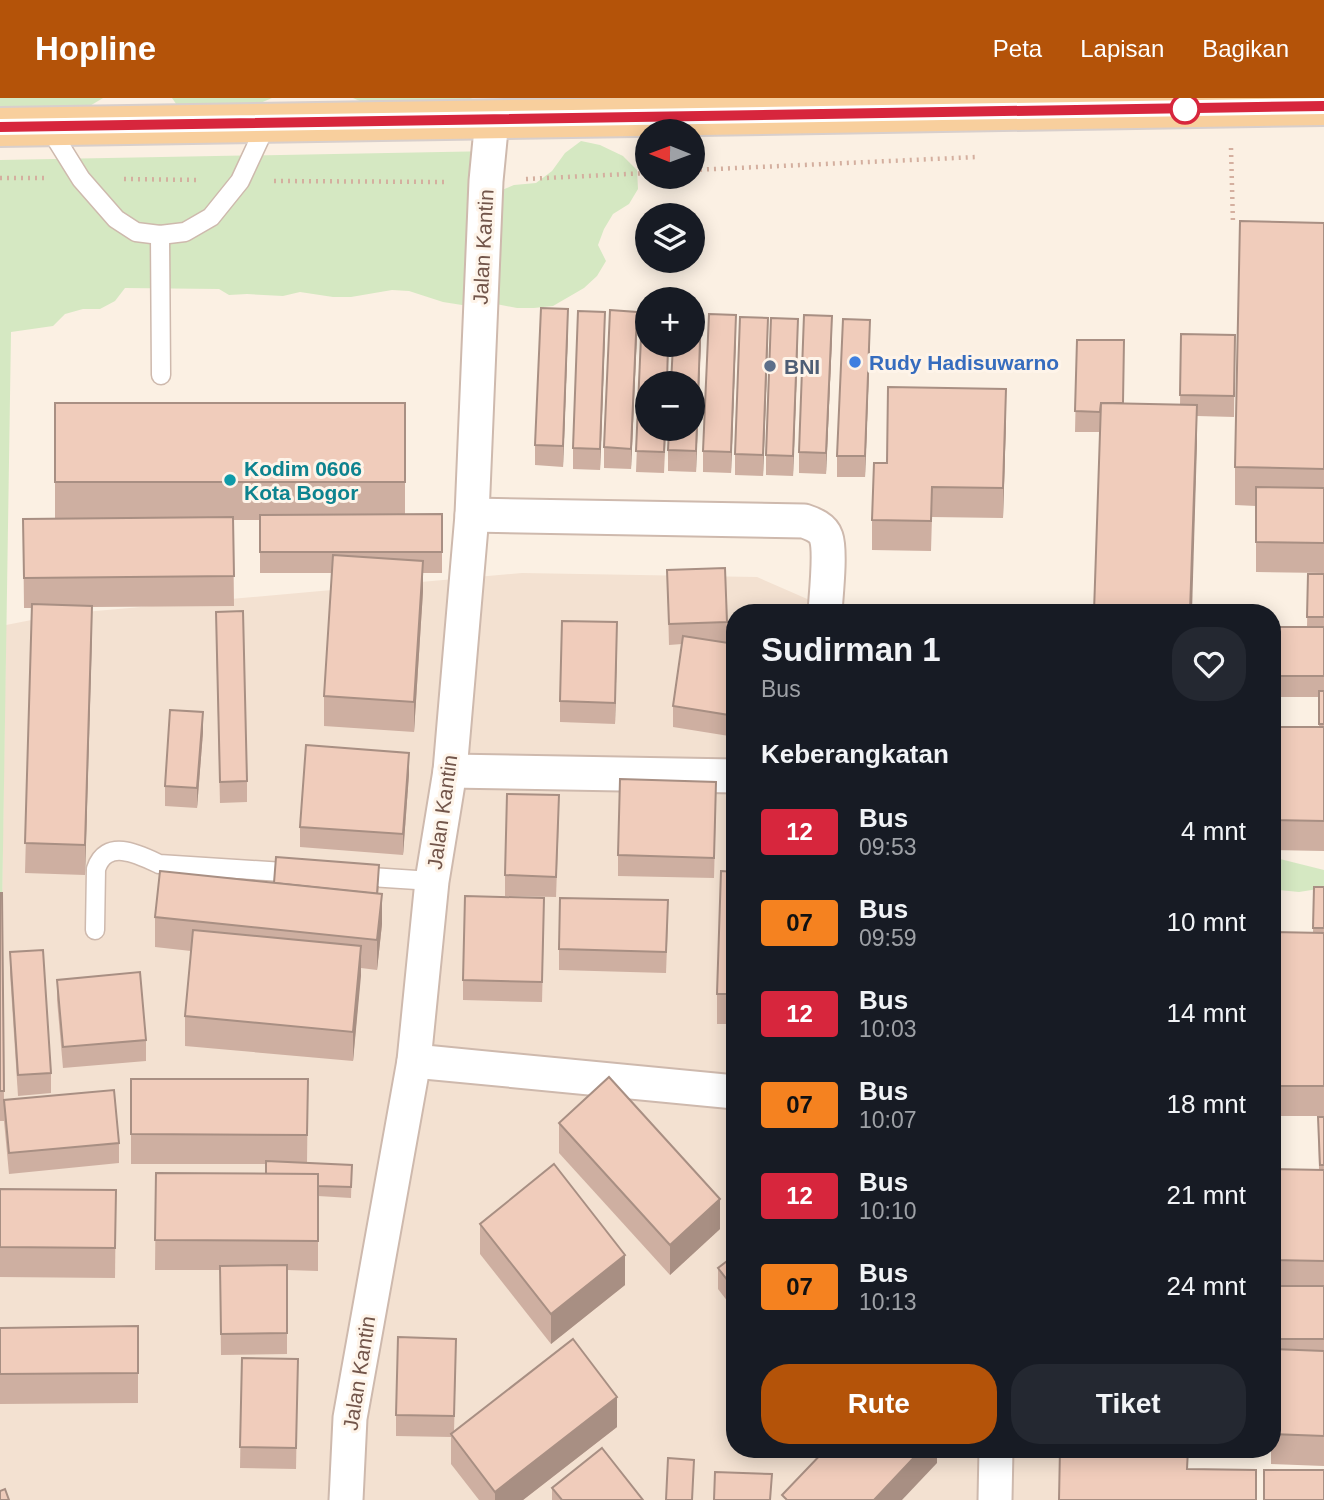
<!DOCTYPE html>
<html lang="id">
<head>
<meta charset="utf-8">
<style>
  :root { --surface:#171b24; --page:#242831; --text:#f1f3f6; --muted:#9ea1a6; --accent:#b45309 }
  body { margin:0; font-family:Helvetica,sans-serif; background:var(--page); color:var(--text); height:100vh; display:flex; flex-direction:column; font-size:26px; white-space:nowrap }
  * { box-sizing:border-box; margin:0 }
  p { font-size:23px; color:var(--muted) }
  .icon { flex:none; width:38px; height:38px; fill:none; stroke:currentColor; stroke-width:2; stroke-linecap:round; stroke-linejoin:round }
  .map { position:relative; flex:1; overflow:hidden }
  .panel { position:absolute; left:726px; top:506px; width:555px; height:854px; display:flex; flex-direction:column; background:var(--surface); border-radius:28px; box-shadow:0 4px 18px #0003 }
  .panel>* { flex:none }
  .badge { padding:0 14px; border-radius:5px; font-size:24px; line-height:46px }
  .needle { width:46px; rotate:271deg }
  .fabs { position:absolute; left:635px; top:21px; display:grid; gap:14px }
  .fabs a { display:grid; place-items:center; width:70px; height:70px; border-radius:50%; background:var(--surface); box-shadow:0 4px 18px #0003; font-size:35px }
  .map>.badge { position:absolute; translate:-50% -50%; box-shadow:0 0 0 4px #fff }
  h2 { padding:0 35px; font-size:26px; line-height:63px }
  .round { display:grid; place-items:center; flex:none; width:74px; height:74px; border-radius:28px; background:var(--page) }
  .head { display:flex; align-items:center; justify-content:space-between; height:119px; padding:0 35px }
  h1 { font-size:33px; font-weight:700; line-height:52px }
  .cta { display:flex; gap:14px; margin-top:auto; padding:14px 35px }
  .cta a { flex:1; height:80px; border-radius:28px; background:var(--accent); color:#fff; font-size:28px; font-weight:700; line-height:80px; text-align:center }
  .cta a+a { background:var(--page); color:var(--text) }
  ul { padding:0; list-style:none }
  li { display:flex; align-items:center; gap:21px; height:91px; padding:0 35px }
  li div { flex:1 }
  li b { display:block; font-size:26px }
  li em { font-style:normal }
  li .badge { min-width:77px; font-weight:700; text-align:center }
  header { display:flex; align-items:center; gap:42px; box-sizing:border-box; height:98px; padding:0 35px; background:var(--accent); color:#fff }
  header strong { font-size:33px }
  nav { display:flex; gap:38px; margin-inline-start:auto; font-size:24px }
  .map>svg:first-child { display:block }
  .residential { fill:#f3e1d1 }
  .green { fill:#d5e8c2 }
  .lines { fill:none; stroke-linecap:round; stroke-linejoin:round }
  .lane-casing { stroke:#ceb9ad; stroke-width:21 }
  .street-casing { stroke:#ceb9ad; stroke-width:37 }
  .primary-casing { stroke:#d8cfcc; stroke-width:42 }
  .path { stroke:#d4af9f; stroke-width:4.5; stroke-dasharray:2 5; stroke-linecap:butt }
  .lane { stroke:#fff; stroke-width:18 }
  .street { stroke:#fff; stroke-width:33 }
  .primary { stroke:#f8cf9d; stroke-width:38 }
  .wall { fill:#ceafa1 }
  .shaded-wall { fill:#a88f83 }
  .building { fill:#f0ccbb; stroke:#a88f83; stroke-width:2 }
  .line-casing { stroke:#fff; stroke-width:16 }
  .line { stroke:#d7263d; stroke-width:10 }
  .stop-dot { fill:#fff; stroke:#d7263d; stroke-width:3.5 }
  .shop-dot { fill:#3f7fe0; stroke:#fef4e9; stroke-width:2.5 }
  .service-dot { fill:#5c6f8a; stroke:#fef4e9; stroke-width:2.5 }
  .culture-dot { fill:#0f9aa8; stroke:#fef4e9; stroke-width:2.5 }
  .labels { text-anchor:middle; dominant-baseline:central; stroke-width:6; stroke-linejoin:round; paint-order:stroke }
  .street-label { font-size:21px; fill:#72554a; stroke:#fef4e9 }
  .shop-label { font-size:21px; font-weight:bold; fill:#366cbe; stroke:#fef4e9; text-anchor:start }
  .service-label { font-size:21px; font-weight:bold; fill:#4e5e75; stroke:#fef4e9; text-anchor:start }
  .culture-label { font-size:21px; font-weight:bold; fill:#0d838f; stroke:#fef4e9; text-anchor:start }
</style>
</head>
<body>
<header>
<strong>Hopline</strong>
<nav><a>Peta</a><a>Lapisan</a><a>Bagikan</a></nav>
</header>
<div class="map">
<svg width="1324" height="1402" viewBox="0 0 1324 1402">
  <rect width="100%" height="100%" fill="#fbf0e3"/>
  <polygon class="residential" points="522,475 757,479 837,514 735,514 735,1351 1076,1351 1063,1402 0,1402 0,946 6,527 62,516"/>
  <g class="green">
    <polygon points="0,0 103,0 68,21 0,40"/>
    <polygon points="172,0 272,0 258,6 238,5 218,13 179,10"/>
    <polygon points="353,0 473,0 449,8 371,8"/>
    <polygon points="581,43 600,47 623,58 637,72 638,91 629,106 613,116 604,131 598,147 606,163 597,178 584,190 553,208 534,210 517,210 481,203 462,207 443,204 409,193 392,192 351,199 333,199 300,194 283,198 247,196 229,197 219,191 125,190 115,203 100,211 83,211 65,216 53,228 11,234 0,946 0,62 495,53 492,96 514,87 536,85 552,73 565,55"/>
    <polygon points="1272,759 1324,772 1324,790 1299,794 1279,792 1272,793"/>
  </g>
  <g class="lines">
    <defs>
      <g id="lane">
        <polyline points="48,28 81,81 116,121 136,134 160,137 185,134 211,119 240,83 267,25"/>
        <polyline points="160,137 161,277"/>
        <polyline points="355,778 432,783"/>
        <path d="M 95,832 L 96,771 C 106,740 138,756 159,766 L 299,775"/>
      </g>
      <g id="street">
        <path d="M 472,417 L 804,423 C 813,426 823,430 826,439 C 831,453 826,498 825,514"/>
        <polyline points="450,673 735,678"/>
        <polyline points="414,963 735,994"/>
        <polyline points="346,1402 350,1320 414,963 432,783 450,673 472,417 486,83 492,21"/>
        <polyline points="995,1402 996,1351"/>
      </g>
      <polyline id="primary" points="0,29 1324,8"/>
    </defs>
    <use href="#lane" class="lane-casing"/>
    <use href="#street" class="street-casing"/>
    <use href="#primary" class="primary-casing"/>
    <g class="path">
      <polyline points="1231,50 1233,126"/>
      <polyline points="693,72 977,59"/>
      <polyline points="0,80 45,80"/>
      <polyline points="124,81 199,82"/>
      <polyline points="526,81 648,75"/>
      <polyline points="274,83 447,84"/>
    </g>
    <use href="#lane" class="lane"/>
    <use href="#street" class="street"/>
    <use href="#primary" class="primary"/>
  </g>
  <g class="wall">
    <polygon points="1324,125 1324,475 1256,474 1256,408 1235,407 1235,369"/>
    <polygon points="642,216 648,216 648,247 669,247 667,285 648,285 648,331 666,331 664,375 636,374"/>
    <polygon points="568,232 563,369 535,367 535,347"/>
    <polygon points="637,234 631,371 604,370 604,349"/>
    <polygon points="605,235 600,372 573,371 573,350"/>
    <polygon points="1181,236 1235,237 1234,319 1197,318 1197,345 1100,334 1075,334 1077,242 1123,305 1180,307"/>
    <polygon points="701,237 696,374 668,373 668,352"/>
    <polygon points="736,238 731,375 703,374 703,353"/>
    <polygon points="832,239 826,376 799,375 799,354"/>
    <polygon points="768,241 763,378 735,377 735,356"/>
    <polygon points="798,241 793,378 766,377 766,357"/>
    <polygon points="870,243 865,379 837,379 837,358"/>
    <polygon points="55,305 405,305 405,416 442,416 442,475 423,475 423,493 414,634 324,628 324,598 332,475 260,475 260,422 233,422 234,508 92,509 85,777 25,775 32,510 24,510 23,421 55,421"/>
    <polygon points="1006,321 1003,420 932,419 931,453 872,452 872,422 887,365"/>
    <polygon points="667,472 727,524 727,545 735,546 729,638 673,629 673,608 682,546 669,547"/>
    <polygon points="1308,476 1324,476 1324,753 1272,752 1272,629 1319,629 1319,599 1277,599 1277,529 1307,529"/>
    <polygon points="216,535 247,683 247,704 220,705"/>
    <polygon points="617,545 615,626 560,624 560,603"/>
    <polygon points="203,634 197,710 165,708 165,688"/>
    <polygon points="409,676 403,757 300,749 300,729"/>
    <polygon points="716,705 714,780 618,778 618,757"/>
    <polygon points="559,718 556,799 505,798 505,777"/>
    <polygon points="735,774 735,926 717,926 717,896"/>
    <polygon points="274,785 379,788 378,796 382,826 377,872 361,870 353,963 185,948 185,918 191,853 155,849 155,819"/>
    <polygon points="1314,789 1324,789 1324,1018 1272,1018 1273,834 1313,835"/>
    <polygon points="0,795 2,795 4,1002 119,1045 119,1065 9,1076 4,1023 0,1023"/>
    <polygon points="544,821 542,904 463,902 463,882"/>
    <polygon points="668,823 666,875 559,872 559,851"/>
    <polygon points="10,854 51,975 51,995 18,998 10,875"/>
    <polygon points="57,882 146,942 146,963 63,970 57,902"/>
    <polygon points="131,981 308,981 307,1065 352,1067 351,1100 318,1098 318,1173 287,1172 287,1256 221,1257 220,1172 155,1172 156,1075 266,1076 266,1066 131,1066"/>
    <polygon points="1318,1019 1324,1019 1324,1368 1271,1366 1271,1351 1272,1351 1272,1071 1319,1072"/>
    <polygon points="559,1025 720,1131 670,1177 559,1055"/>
    <polygon points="0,1091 116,1092 115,1180 0,1179"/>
    <polygon points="480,1126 625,1187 551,1246 480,1156"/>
    <polygon points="735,1157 735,1213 718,1191 718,1170"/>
    <polygon points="138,1228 138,1305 0,1306 0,1230"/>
    <polygon points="242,1260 298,1261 296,1371 240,1370"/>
    <polygon points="456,1261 454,1333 617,1329 523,1402 479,1402 451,1366 451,1339 396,1338 396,1317"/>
    <polygon points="552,1390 643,1402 552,1402"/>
  </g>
  <g class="shaded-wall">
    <polygon points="568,211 568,232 563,369 563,348"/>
    <polygon points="605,214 605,235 600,372 600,351"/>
    <polygon points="637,214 637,234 631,371 631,351"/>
    <polygon points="701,216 701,237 696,374 696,353"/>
    <polygon points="736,217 736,238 731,375 731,354"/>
    <polygon points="832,218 832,239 826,376 826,355"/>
    <polygon points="768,220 768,241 763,378 763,357"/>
    <polygon points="798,221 798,241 793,378 793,358"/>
    <polygon points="870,222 870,243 865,379 865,358"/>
    <polygon points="1006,291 1006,321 1003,420 1003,390"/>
    <polygon points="1197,307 1197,345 1192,514 1190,514"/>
    <polygon points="423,463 423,493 414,634 414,604"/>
    <polygon points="92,508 92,538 85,777 85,747"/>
    <polygon points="617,524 617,545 615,626 615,605"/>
    <polygon points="735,578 735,598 729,638 729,617"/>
    <polygon points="203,614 203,634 197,710 197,690"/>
    <polygon points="409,655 409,676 403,757 403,736"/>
    <polygon points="382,796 382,826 377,872 377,842"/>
    <polygon points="361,848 361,878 353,963 353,934"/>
    <polygon points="720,1101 720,1131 670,1177 670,1147"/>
    <polygon points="625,1157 625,1187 551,1246 551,1216"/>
    <polygon points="617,1299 617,1329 523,1402 495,1402 495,1394"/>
    <polygon points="922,1351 937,1351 937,1365 902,1402 874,1402"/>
  </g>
  <g class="building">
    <polygon points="1240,123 1324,125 1324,371 1235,369"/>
    <polygon points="541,210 568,211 563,348 535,347"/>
    <polygon points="610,212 637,214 631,351 604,349"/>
    <polygon points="578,213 605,214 600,351 573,350"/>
    <polygon points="642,216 648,216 648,247 668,247 667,285 648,285 648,331 665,331 664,354 636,353"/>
    <polygon points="693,216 701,216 696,353 668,352 669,331 693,331 693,285 671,285 673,247 693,247"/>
    <polygon points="709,216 736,217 731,354 703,353"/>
    <polygon points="804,217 832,218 826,355 799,354"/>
    <polygon points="740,219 768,220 763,357 735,356"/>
    <polygon points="771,220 798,221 793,358 766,357"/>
    <polygon points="843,221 870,222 865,358 837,358"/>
    <polygon points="1181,236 1235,237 1234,298 1180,297"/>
    <polygon points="1077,242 1124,242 1123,305 1101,305 1100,314 1075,313"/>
    <polygon points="888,289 1006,291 1003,390 932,389 931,423 872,422 874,365 887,365"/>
    <rect x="55" y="305" width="350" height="79"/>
    <polygon points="1101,305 1197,307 1190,514 1094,514"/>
    <polygon points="1256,389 1324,390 1324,445 1256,444"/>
    <polygon points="442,416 442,454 260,454 260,417"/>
    <polygon points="233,419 234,478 24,480 23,421"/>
    <polygon points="333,457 423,463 414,604 324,598"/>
    <polygon points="725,470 727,524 669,526 667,472"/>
    <polygon points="1308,476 1324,476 1324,519 1307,519"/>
    <polygon points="32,506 92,508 85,747 25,745"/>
    <polygon points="872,507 988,511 987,514 871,514"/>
    <polygon points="243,513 247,683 220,684 216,514"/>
    <polygon points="562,523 617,524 615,605 560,603"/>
    <rect x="1277" y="529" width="47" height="49"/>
    <polygon points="683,538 735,546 735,578 729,617 673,608"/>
    <rect x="1319" y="593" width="5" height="33"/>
    <polygon points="170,612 203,614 197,690 165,688"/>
    <polygon points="1272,629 1324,629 1324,723 1272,722"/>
    <polygon points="306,647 409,655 403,736 300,729"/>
    <polygon points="620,681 716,684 714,760 618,757"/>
    <polygon points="507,696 559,697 556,779 505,777"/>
    <polygon points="276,759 379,767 377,796 274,785"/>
    <polygon points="160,773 382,796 377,842 155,819"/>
    <polygon points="721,773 735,774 735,896 717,896"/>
    <polygon points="1314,789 1324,789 1324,830 1313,830"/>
    <polygon points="0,795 2,795 4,993 0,993"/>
    <polygon points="465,798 544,800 542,884 463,882"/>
    <polygon points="560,800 668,802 666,854 559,851"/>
    <polygon points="193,832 361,848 353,934 185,918"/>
    <polygon points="1273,834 1324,835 1324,988 1272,988"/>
    <polygon points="43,852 51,975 18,977 10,854"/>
    <polygon points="140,874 146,942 63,949 57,882"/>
    <polygon points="609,979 720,1101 670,1147 559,1025"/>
    <polygon points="131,981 308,981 307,1037 131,1036"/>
    <polygon points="114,992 119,1045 9,1055 4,1002"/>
    <polygon points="1318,1019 1324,1019 1324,1067 1320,1067"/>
    <polygon points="266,1063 352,1067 351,1089 318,1088 318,1076 266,1076"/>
    <polygon points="554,1066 625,1157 551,1216 480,1126"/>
    <polygon points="1272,1071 1324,1072 1324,1163 1272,1162"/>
    <polygon points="156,1075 318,1076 318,1143 155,1142"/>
    <polygon points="0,1091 116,1092 115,1150 0,1149"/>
    <polygon points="735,1157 735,1192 718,1170"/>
    <polygon points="287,1167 287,1235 221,1236 220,1168"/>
    <rect x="1272" y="1188" width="52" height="53"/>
    <polygon points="138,1228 138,1275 0,1276 0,1230"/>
    <polygon points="398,1239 456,1241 454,1318 396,1317"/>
    <polygon points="573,1241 617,1299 495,1394 451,1336"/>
    <polygon points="1273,1251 1324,1253 1324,1338 1272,1336"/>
    <polygon points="242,1260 298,1261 296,1350 240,1349"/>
    <polygon points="602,1350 643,1402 562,1402 552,1390"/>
    <polygon points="826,1351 922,1351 874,1402 787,1402 782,1397"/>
    <polygon points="1060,1351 1188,1351 1187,1371 1256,1372 1256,1402 1059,1402"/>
    <polygon points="668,1360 694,1362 692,1402 666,1402"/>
    <rect x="1264" y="1372" width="60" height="30"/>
    <polygon points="715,1374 772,1376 770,1402 714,1402"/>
    <polygon points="5,1391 9,1402 0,1402 0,1393"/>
  </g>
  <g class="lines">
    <defs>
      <polyline id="line" points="0,29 1324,8"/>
    </defs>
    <use href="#line" class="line-casing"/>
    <use href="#line" class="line"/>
  </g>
  <circle class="stop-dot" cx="1185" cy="11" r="14"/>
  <circle class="shop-dot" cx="855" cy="264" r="7"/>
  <circle class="service-dot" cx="770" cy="268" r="7"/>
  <circle class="culture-dot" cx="230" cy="382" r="7"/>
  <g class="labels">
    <g class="street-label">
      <text transform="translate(483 149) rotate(-87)">Jalan Kantin</text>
      <text transform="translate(442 714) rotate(-82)">Jalan Kantin</text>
      <text transform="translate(359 1275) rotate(-81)">Jalan Kantin</text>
    </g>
    <g class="shop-label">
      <text x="869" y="264">Rudy Hadisuwarno</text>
    </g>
    <g class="service-label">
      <text x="784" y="268">BNI</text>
    </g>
    <g class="culture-label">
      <text x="244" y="370">Kodim 0606<tspan x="244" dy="24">Kota Bogor</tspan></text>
    </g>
  </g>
</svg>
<div class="fabs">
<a><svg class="needle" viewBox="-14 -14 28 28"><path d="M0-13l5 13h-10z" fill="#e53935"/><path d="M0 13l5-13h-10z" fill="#9ea1a6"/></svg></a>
<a><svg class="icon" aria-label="layers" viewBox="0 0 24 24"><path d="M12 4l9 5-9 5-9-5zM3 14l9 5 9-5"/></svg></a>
<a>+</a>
<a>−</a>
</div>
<section class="panel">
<div class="head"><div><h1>Sudirman 1</h1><p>Bus</p></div><a class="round"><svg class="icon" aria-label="heart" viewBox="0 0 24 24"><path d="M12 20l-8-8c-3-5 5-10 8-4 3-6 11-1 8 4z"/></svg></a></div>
<h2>Keberangkatan</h2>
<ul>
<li><span class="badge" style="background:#d7263d;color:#fff">12</span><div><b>Bus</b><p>09:53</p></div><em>4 mnt</em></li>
<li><span class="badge" style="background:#f58220;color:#111">07</span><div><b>Bus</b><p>09:59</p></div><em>10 mnt</em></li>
<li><span class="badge" style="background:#d7263d;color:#fff">12</span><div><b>Bus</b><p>10:03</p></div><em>14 mnt</em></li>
<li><span class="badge" style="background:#f58220;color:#111">07</span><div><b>Bus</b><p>10:07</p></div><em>18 mnt</em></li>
<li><span class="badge" style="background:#d7263d;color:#fff">12</span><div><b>Bus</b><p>10:10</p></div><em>21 mnt</em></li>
<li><span class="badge" style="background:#f58220;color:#111">07</span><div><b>Bus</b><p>10:13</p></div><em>24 mnt</em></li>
</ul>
<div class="cta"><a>Rute</a><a>Tiket</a></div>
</section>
</div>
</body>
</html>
